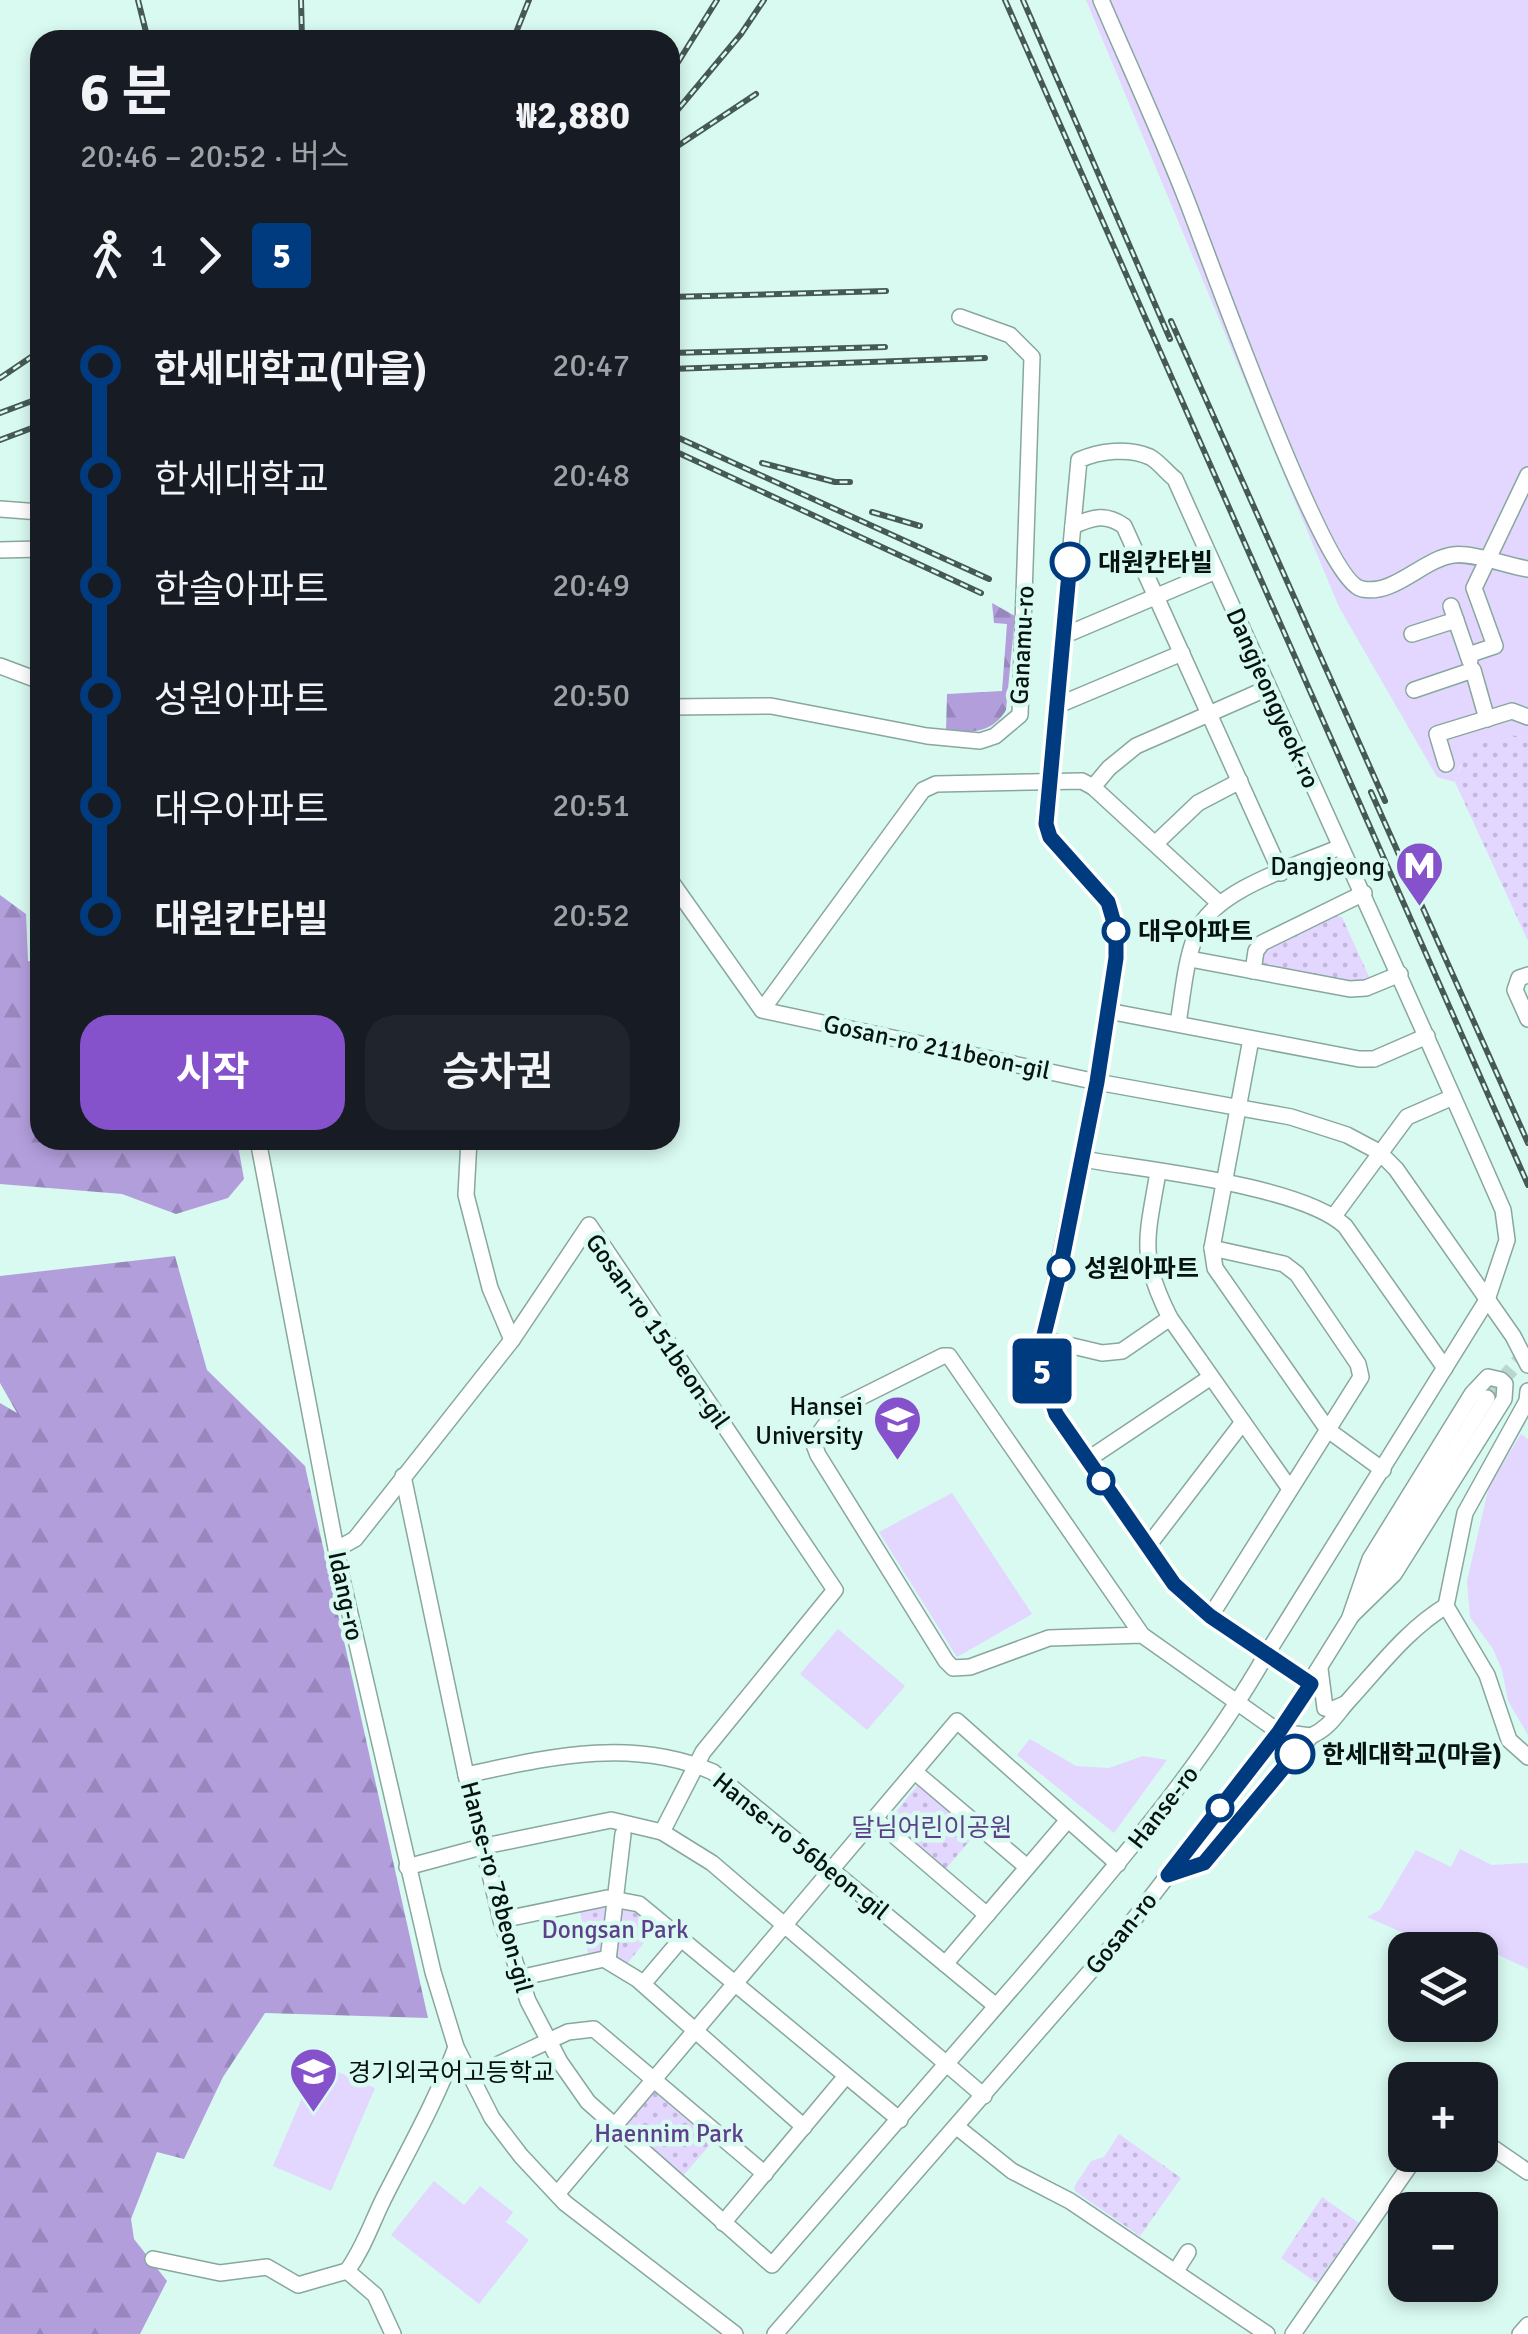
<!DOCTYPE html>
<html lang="ko">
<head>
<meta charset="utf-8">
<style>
  :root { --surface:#171b24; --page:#20242c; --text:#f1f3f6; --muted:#9ea1a6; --accent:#8552cb }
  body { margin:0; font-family:Signika,"Noto Sans KR",sans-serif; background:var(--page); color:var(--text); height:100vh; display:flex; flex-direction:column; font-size:38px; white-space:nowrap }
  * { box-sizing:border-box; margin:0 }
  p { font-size:32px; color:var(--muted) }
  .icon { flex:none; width:55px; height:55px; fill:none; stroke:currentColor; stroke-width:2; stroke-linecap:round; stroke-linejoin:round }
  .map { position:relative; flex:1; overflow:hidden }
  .details { position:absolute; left:30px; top:30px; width:650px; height:1120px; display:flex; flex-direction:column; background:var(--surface); border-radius:30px; box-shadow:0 5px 15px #0003 }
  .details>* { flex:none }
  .badge { padding:0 20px; border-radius:8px; font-size:35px; line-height:65px }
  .buttons { position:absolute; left:1388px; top:1932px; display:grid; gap:20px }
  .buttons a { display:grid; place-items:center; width:110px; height:110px; border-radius:20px; background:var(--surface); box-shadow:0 5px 15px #0003; font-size:50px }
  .map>.badge { position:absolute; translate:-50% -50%; box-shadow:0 0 0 5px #fff }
  .legs { display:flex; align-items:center; gap:15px; height:110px; padding:0 50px; font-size:32px }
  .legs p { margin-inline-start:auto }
  .head { display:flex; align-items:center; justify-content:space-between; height:170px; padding:0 50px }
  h1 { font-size:55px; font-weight:700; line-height:75px }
  .button { display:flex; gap:20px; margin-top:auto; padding:20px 50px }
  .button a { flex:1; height:115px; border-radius:30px; background:var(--accent); color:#fff; font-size:40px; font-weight:700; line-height:115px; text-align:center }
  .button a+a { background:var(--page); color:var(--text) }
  ul { padding:0 50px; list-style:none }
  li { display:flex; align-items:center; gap:35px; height:110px; font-size:38px }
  li i { display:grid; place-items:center; width:15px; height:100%; margin:0 12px; background:currentColor }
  li i::after { content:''; width:25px; height:25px; margin:-12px; border:8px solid; border-radius:50%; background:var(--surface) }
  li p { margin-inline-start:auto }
  li:first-child i { background:linear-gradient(#0000 50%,currentColor 0) }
  li:last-child i { background:linear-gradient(currentColor 50%,#0000 0) }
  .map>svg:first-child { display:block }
  .grass { fill:#e3d6ff }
  .forest { fill:url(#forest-firs) }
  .park { fill:url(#park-dots) }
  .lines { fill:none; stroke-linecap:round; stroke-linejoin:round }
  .minor-tunnel { stroke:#bad7cf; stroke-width:15; stroke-dasharray:15 8; stroke-linecap:butt }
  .minor-casing { stroke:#88a79f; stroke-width:18 }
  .minor { stroke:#fff; stroke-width:15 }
  .rail-casing { stroke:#465954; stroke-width:6 }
  .rail { stroke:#d9faf1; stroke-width:2.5; stroke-dasharray:8; stroke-linecap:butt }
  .line-1-casing { stroke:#fff; stroke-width:22 }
  .line-1 { stroke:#003b80; stroke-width:15 }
  .stop-1-dot { fill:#fff; stroke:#003b80; stroke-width:5 }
  .labels { text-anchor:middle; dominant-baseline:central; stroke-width:9; stroke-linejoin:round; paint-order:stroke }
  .stop-label { font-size:25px; font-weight:bold; fill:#071310; stroke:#d9faf1; text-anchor:start }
  .street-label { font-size:25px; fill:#071310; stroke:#d9faf1 }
  .poi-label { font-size:25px; fill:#071310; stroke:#d9faf1; text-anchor:end }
  .park-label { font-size:25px; fill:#5d408a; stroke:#d9faf1 }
</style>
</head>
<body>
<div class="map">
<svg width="1528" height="2334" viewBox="0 0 1528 2334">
  <defs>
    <pattern id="forest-firs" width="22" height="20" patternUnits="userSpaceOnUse" patternTransform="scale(2.5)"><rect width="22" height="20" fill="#b39edc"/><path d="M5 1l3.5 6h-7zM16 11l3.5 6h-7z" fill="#9887bc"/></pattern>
    <pattern id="park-dots" width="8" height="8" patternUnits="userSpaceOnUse" patternTransform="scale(2.5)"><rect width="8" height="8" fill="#e3d6ff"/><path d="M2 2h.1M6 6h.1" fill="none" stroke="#c1b7da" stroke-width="1.8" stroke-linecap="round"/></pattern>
  </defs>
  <rect width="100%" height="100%" fill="#d9faf1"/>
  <g class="grass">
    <polygon points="1086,0 1528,0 1528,738 1512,735 1460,766 1455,782 1437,777 1339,607"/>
    <polygon points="1521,1434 1528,1439 1528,1735 1508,1701 1502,1670 1493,1649 1470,1617 1467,1581 1489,1486"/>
    <polygon points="952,1493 1032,1614 957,1657 879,1532"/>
    <polygon points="838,1629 905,1686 867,1730 800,1674"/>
    <polygon points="1030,1739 1076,1766 1109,1768 1143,1756 1167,1760 1114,1833 1017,1755"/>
    <polygon points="1460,1849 1492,1865 1528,1863 1528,1969 1482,1947 1479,1950 1442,1950 1367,1917 1380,1910 1416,1850 1451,1867"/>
    <polygon points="317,2063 375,2088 331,2191 273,2166"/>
    <polygon points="434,2181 464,2205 480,2186 513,2212 506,2222 529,2240 479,2304 391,2235"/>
  </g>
  <g class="forest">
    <path d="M 992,603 L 1015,616 L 1006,710 C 992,734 971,732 946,732 L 947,694 L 1002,691 L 1007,624 L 994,623 Z"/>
    <polygon points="0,895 26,914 28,961 40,962 40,1140 237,1140 244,1179 228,1198 176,1214 122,1194 0,1184"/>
    <polygon points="175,1256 207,1370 305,1466 428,2018 265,2013 223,2077 184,2159 157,2152 131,2219 134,2239 167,2281 140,2334 0,2334 0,1403 17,1413 0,1383 0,1276"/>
  </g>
  <g class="park">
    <path d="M 1512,735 L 1528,738 L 1528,941 L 1455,782 C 1465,750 1480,741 1512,735 Z"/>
    <path d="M 1332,915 L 1342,917 L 1370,979 L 1350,986 L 1258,965 C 1264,936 1308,926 1332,915 Z"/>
    <polygon points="924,1785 978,1831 944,1871 890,1825 890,1819 917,1786"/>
    <polygon points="621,1903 659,1924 626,1965 589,1959 579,1906"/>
    <polygon points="658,2091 715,2139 682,2177 626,2131 626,2122 650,2093"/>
    <polygon points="1119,2134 1181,2178 1140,2236 1076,2192 1074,2187 1091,2161 1104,2157"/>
    <polygon points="1322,2197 1359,2223 1317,2283 1281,2258"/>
  </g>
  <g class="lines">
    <polyline class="minor-tunnel" points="1487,1398 1528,1350"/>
    <defs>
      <g id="minor">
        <path d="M 1101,0 C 1129,65 1159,130 1185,196 C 1206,248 1323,582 1362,589 C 1394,596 1423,559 1453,555 C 1472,552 1508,566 1528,569"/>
        <polyline points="0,509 40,512"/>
        <path d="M 1073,526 C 1093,517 1106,513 1124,526 L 1281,873"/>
        <polyline points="0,550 40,549"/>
        <polyline points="1451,606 1470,661"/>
        <polyline points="1412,634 1456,620"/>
        <polyline points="1063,636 1216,571"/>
        <polyline points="1468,655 1495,646 1474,588 1528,475"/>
        <polyline points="0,666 40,681"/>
        <polyline points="1414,690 1473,670 1487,719"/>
        <polyline points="1056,706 1182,653"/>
        <polyline points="670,707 771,706 927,736 980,741 995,736 1020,715 1032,357 1010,335 960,317"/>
        <polyline points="1446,764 1437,734 1512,711 1528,717"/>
        <polyline points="1093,787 1109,768 1136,746 1268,688"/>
        <polyline points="1156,843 1198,803 1240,781"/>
        <polyline points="670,880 762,1010 1097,1082 1291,1117 1347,1135 1379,1152 1396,1169 1513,1336 1528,1365"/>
        <polyline points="1190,959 1350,989 1366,988 1400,974"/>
        <polyline points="1253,971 1256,951 1262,943 1364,893"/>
        <polyline points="1528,975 1519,978 1515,990 1528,1019"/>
        <polyline points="762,1010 923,790 936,784 1082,781 1093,787 1220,904"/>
        <polyline points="1108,1011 1359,1059 1374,1059 1427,1036"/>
        <path d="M 1178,1023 C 1183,994 1185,960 1197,932 C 1215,889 1299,865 1340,847"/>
        <polyline points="1251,1039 1212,1248 1215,1268 1328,1430 1383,1470"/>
        <polyline points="258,1140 341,1575 433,1972 456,2047 492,2118 521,2156 565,2203 735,2334"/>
        <polyline points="469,1140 466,1195 490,1288 512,1340"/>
        <path d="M 1082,1159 C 1146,1170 1300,1185 1345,1226 L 1445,1368"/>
        <path d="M 1158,1172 C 1147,1238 1138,1255 1170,1318 L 1290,1489"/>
        <polyline points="1334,1216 1407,1117 1453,1097"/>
        <polyline points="1043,1339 1102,1353 1122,1351 1170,1318"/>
        <polygon points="1488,1377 1501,1380 1505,1384 1504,1399 1394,1574 1350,1617 1370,1559 1472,1394"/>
        <polyline points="1528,1391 1527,1401 1465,1513 1446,1606 1487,1675 1509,1740 1528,1757"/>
        <polyline points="1087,1460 1211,1377"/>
        <path d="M 403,1476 L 466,1775 L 501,1920 L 528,2001 L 560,2062 L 588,2102 L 772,2265 C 859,2165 946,2065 1032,1965 C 1116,1866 1201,1768 1266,1655 L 1487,1300 L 1507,1240 L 1503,1210 C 1396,965 1284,723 1175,479 C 1167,473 1159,462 1150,457 C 1129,447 1099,451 1079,460 L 1045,824 L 1050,837 L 1108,902 L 1116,930 L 1117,957 L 1097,1082 L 1043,1339 L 1041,1371 L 1056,1414 L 1174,1584 L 1210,1617 L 1311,1684"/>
        <polyline points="1148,1546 1243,1422"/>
        <polyline points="337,1549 355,1539 512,1340 589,1225 835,1590 703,1752 662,1832"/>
        <polyline points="1210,1617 1361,1377 1358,1364 1297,1274 1284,1264 1212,1248"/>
        <polyline points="1142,1635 1049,1638 970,1667 953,1668 946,1661 818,1455 813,1442 837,1409 943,1356 949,1356 1142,1635 1279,1732 1311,1736"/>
        <polyline points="1320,1669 1325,1708 1331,1710 1345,1704"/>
        <polyline points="915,1772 1027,1867"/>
        <path d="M 466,1775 C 550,1757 631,1737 713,1772 L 996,2006"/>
        <polyline points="875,1819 987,1915"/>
        <polyline points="407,1867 485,1846 611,1820 662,1832 712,1863 984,2096"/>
        <path d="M 1168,1875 L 1204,1863 L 1311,1736 C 1331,1727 1336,1714 1350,1699 C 1380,1666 1408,1629 1446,1606"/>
        <polyline points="501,1920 607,1898 639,1904 900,2120"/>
        <polyline points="608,1960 623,1834"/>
        <polyline points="945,1964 1067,1821"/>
        <polyline points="519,1978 604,1959 637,1979 804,2127"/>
        <polyline points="643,1984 682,1938"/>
        <polyline points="471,2077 568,2032 594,2029 765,2174"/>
        <polyline points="957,2127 1012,2171 1070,2201 1267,2334"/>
        <polyline points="1480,2139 1528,2172"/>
        <polyline points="557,2194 957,1721 1118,1864"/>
        <polyline points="723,2223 846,2076"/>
        <polyline points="153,2259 220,2273 267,2267 298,2285 347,2271 375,2295 393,2334"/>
        <path d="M 347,2271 C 365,2246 372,2221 386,2194 C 411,2145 437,2099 456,2047"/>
        <polyline points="1176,2271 1188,2252"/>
        <polyline points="775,2334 1121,1936 1279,1732 1487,1398"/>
        <polyline points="1293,2334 1417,2155"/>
        <polyline points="1520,2334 1528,2325"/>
      </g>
    </defs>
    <use href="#minor" class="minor-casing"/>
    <use href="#minor" class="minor"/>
    <defs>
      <g id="rail">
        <polyline points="138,0 148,40"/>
        <polyline points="301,0 302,40"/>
        <polyline points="1005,0 1528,1185"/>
        <polyline points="1023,0 1170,339"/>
        <polyline points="513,40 529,0"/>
        <polyline points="670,75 717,0"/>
        <polyline points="670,119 741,34 764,0"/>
        <polyline points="670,151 756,94"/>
        <polyline points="670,297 886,291"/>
        <polyline points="1171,321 1385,801"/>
        <polyline points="670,353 885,347"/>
        <polyline points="670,369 985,358"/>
        <polyline points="0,378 40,351"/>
        <polyline points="0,413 40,398"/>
        <polyline points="670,434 989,579"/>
        <polyline points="0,440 40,425"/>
        <polyline points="670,449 981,593"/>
        <polyline points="762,463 835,482 850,482"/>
        <polyline points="872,512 920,526"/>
        <polyline points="670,666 674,668"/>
        <polyline points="1371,792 1528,1143"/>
      </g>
    </defs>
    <use href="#rail" class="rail-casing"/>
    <use href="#rail" class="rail"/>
  </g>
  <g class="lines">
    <defs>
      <polyline id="line-1" points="1070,562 1046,824 1050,837 1108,902 1116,930 1116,958 1097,1082 1060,1270 1043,1339 1042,1370 1056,1414 1174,1584 1210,1616 1311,1684 1279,1732 1168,1875 1204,1863 1295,1754"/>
    </defs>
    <use href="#line-1" class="line-1-casing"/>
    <use href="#line-1" class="line-1"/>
  </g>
  <defs>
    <symbol id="metro-pin" viewBox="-11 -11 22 30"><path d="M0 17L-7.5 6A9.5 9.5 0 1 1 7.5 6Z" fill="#8552cb" stroke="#d9faf1"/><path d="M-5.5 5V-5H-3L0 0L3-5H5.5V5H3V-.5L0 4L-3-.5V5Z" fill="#fff"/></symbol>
    <symbol id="university-pin" viewBox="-11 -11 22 30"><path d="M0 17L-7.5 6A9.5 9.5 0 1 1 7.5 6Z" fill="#8552cb" stroke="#d9faf1"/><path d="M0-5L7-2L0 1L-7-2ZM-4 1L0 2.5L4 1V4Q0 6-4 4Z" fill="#fff"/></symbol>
    <symbol id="school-pin" viewBox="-11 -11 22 30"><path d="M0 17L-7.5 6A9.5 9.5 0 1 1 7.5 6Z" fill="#8552cb" stroke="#d9faf1"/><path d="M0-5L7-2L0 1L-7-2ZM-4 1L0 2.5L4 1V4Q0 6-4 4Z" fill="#fff"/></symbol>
  </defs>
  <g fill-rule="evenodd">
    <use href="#metro-pin" x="1392" y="838" width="55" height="75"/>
    <use href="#university-pin" x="870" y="1392" width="55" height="75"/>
    <use href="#school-pin" x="286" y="2044" width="55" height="75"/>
  </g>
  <g class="stop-1-dot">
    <circle cx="1070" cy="562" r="18"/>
    <circle cx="1116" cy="931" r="12"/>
    <circle cx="1061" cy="1268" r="12"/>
    <circle cx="1101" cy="1481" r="12"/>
    <circle cx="1295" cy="1754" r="18"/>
    <circle cx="1220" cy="1808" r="12"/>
  </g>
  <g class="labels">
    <g class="stop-label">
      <text x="1098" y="562">대원칸타빌</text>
      <text x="1138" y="931">대우아파트</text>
      <text x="1084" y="1268">성원아파트</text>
      <text x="1322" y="1754">한세대학교(마을)</text>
    </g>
    <g class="street-label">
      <text transform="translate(1022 645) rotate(-87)">Ganamu-ro</text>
      <text transform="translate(1273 698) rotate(66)">Dangjeongyeok-ro</text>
      <text transform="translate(937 1047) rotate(12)">Gosan-ro 211beon-gil</text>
      <text transform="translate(658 1331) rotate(55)">Gosan-ro 151beon-gil</text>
      <text transform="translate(346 1596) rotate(78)">Idang-ro</text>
      <text transform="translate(1163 1807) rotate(-52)">Hanse-ro</text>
      <text transform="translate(801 1846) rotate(39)">Hanse-ro 56beon-gil</text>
      <text transform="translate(497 1887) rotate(75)">Hanse-ro 78beon-gil</text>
      <text transform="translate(1121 1933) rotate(-51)">Gosan-ro</text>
    </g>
    <g class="poi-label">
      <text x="1385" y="866">Dangjeong</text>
      <text x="863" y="1406">Hansei<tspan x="863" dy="29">University</tspan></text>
      <text x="348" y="2072" text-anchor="start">경기외국어고등학교</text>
    </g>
    <g class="park-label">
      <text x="932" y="1827">달님어린이공원</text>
      <text x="615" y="1929">Dongsan Park</text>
      <text x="669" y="2133">Haennim Park</text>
    </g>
  </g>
</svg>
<div class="buttons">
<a><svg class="icon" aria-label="layers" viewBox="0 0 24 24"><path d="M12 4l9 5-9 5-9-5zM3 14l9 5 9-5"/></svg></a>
<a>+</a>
<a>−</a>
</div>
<b class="badge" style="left:1042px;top:1371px;background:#003b80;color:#fff">5</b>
<section class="details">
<div class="head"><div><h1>6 분</h1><p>20:46 – 20:52 · 버스</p></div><b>₩2,880</b></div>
<div class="legs"><svg class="icon" aria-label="walk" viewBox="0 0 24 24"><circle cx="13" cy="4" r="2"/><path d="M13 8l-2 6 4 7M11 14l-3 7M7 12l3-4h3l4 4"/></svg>1<svg class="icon" aria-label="forward" viewBox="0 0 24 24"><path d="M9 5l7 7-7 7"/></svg><b class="badge" style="background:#003b80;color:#fff">5</b></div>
<ul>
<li><i style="color:#003b80"></i><b>한세대학교(마을)</b><p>20:47</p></li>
<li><i style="color:#003b80"></i><span>한세대학교</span><p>20:48</p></li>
<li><i style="color:#003b80"></i><span>한솔아파트</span><p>20:49</p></li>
<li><i style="color:#003b80"></i><span>성원아파트</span><p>20:50</p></li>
<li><i style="color:#003b80"></i><span>대우아파트</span><p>20:51</p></li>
<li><i style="color:#003b80"></i><b>대원칸타빌</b><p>20:52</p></li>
</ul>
<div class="button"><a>시작</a><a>승차권</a></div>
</section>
</div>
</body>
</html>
